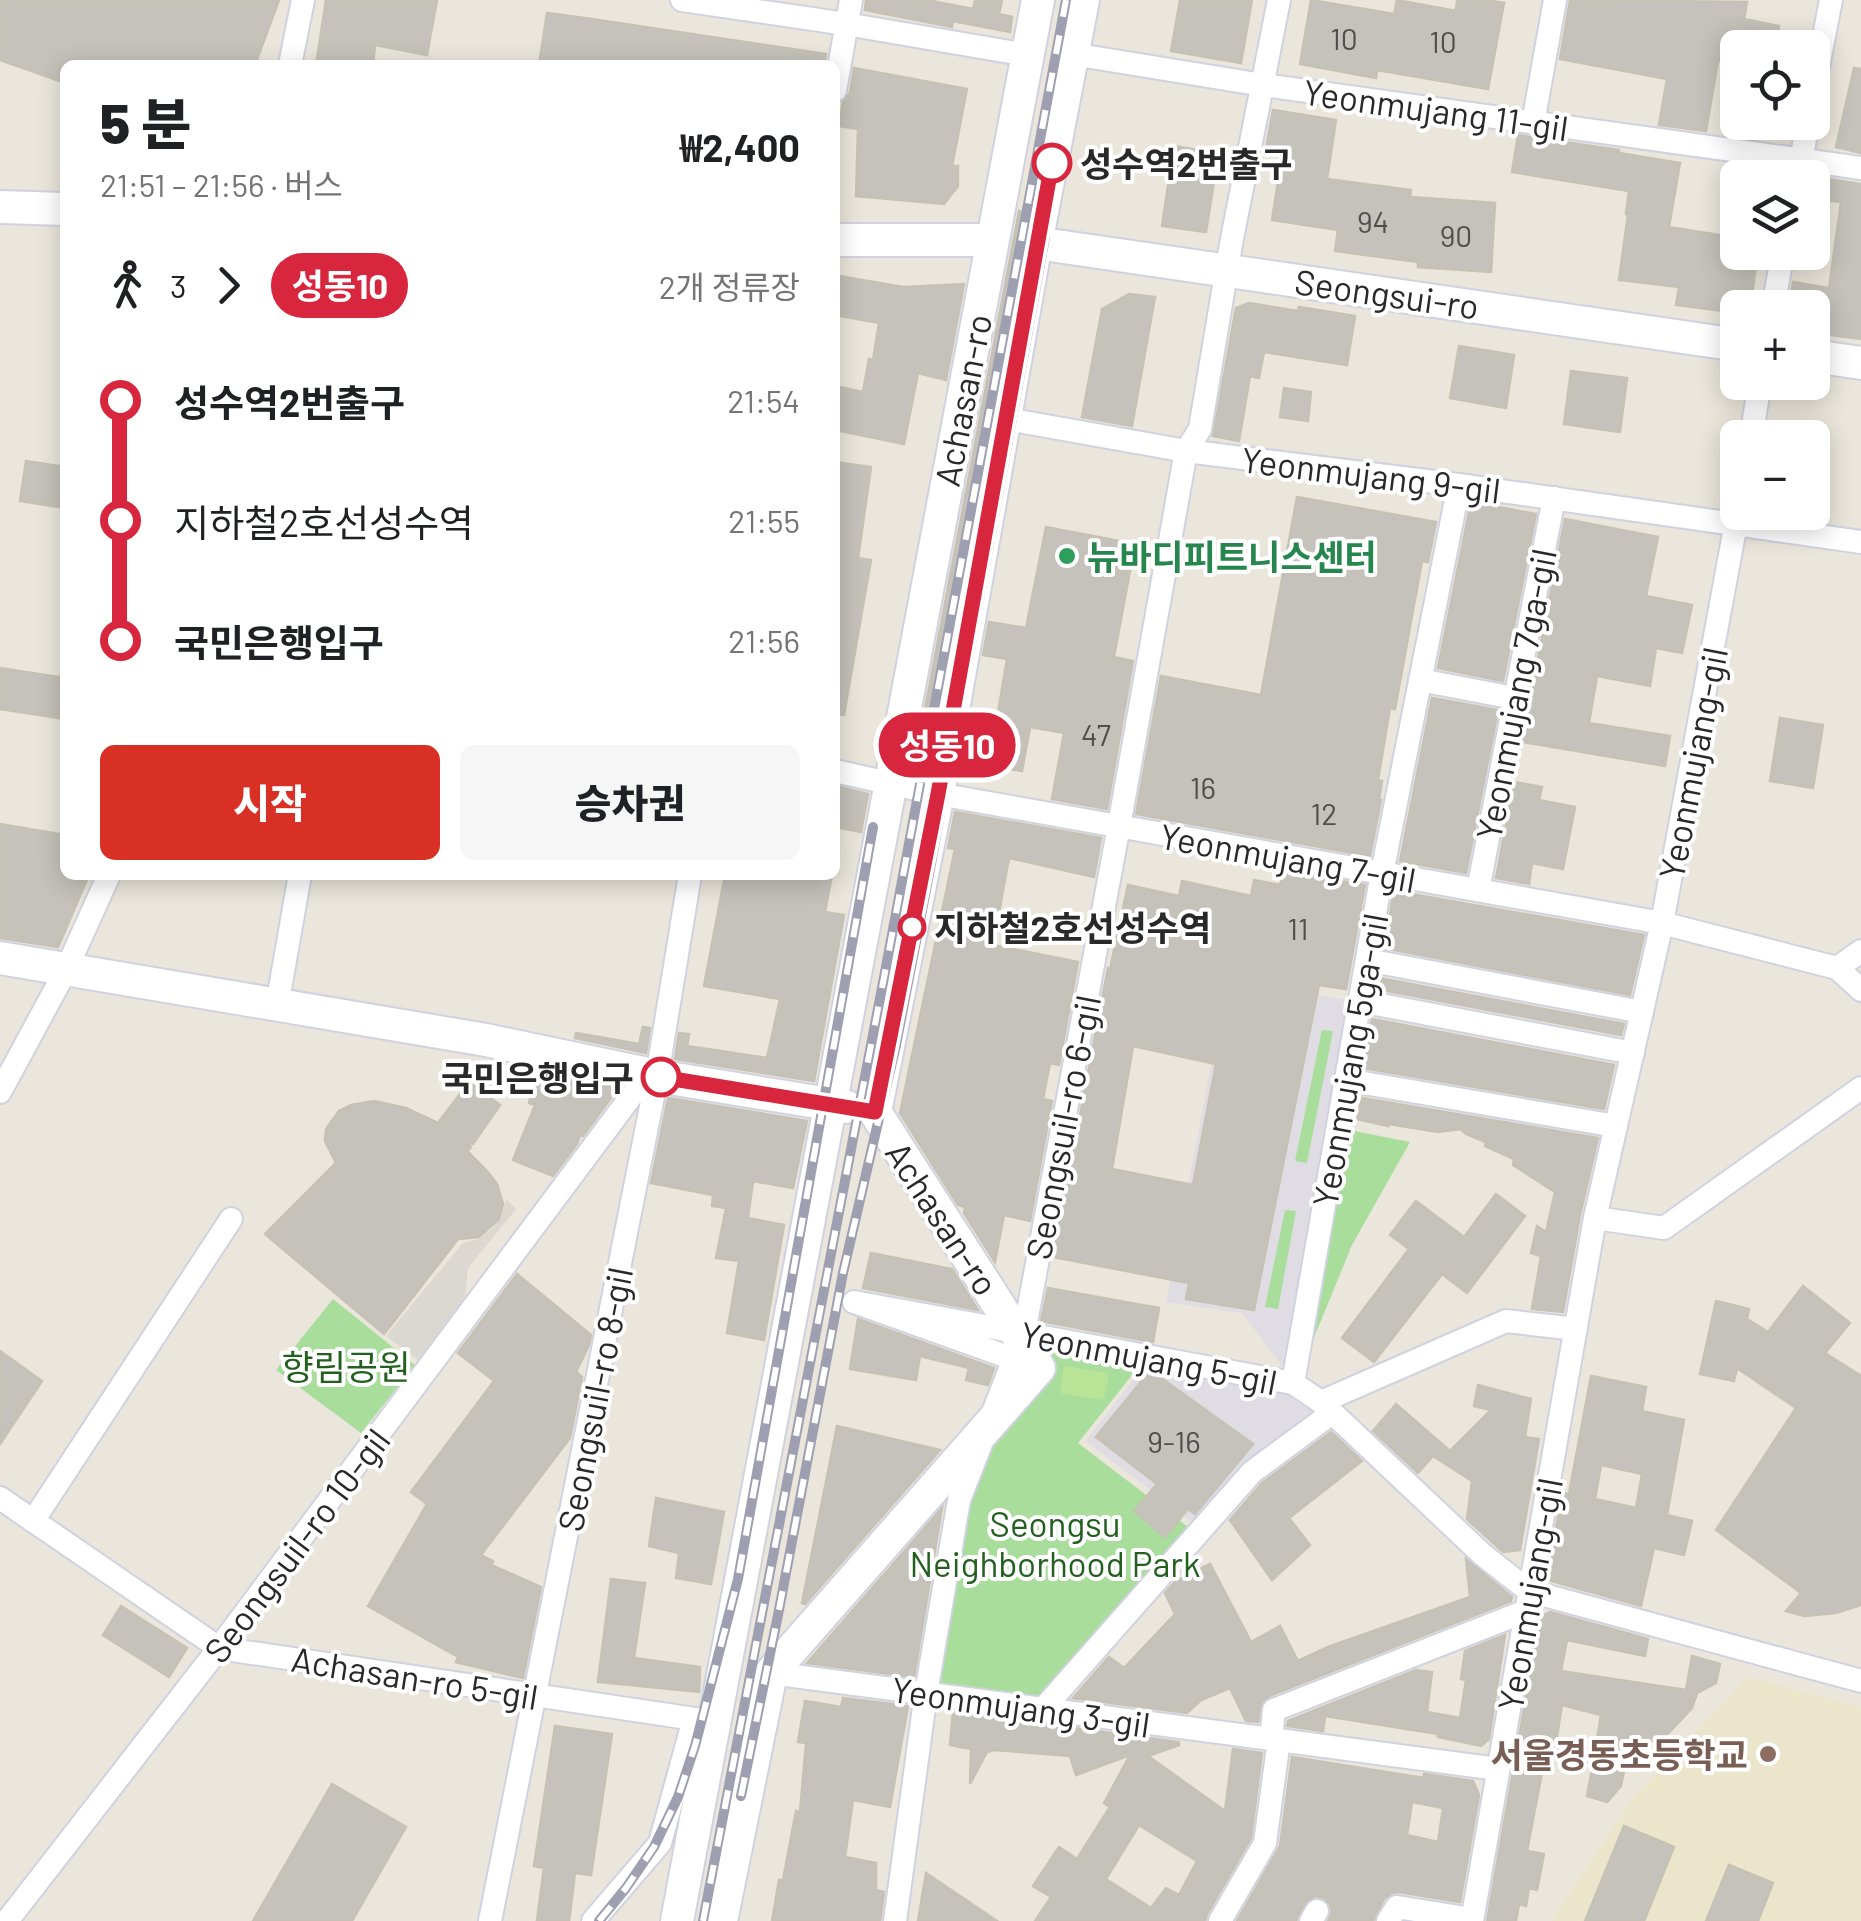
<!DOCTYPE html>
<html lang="ko">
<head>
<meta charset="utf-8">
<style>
  :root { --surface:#fff; --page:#f6f6f6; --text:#202124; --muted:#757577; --accent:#d93025 }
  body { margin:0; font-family:Barlow,"Noto Sans KR",sans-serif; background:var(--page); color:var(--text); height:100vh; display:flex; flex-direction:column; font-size:38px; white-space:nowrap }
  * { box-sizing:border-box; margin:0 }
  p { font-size:32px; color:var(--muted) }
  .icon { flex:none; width:55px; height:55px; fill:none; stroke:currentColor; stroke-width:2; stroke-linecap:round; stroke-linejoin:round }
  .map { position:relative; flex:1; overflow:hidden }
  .details { position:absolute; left:60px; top:60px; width:780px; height:820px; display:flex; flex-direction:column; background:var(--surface); border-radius:15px; box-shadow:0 5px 25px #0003 }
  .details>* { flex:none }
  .badge { padding:0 20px; border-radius:32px; font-size:35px; line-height:65px }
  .tools { position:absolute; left:1720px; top:30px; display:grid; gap:20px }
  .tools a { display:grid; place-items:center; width:110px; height:110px; border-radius:15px; background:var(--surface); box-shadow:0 5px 25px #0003; font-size:50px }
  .map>.badge { position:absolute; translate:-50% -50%; box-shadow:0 0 0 5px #fff }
  .legs { display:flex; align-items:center; gap:15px; height:110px; padding:0 40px; font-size:32px }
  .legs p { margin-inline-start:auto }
  .head { display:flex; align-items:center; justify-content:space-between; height:170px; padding:0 40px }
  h1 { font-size:55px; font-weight:800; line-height:75px }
  .primary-button { display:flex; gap:20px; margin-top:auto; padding:20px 40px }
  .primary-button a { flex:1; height:115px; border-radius:15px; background:var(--accent); color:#fff; font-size:40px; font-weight:800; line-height:115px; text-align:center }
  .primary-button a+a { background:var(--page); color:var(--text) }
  ul { padding:0 40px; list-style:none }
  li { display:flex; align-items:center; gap:35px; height:120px; font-size:38px }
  li i { display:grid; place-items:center; width:15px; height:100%; margin:0 12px; background:currentColor }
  li i::after { content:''; width:25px; height:25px; margin:-12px; border:8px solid; border-radius:50%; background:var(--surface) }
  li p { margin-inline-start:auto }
  li:first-child i { background:linear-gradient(#0000 50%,currentColor 0) }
  li:last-child i { background:linear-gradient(currentColor 50%,#0000 0) }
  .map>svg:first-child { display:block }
  .industrial { fill:#dfdce3 }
  .education { fill:#ebe5cc }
  .green { fill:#a8dd9b }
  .pitch { fill:#b9e498 }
  .plaza { fill:#dbd8d2 }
  .building { fill:#c5c2bb; stroke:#c5c2b5; stroke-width:2.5; fill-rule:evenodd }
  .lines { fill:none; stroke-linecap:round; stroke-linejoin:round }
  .street-casing { stroke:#d1d2e1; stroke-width:26 }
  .secondary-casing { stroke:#d1d2e1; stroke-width:36 }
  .street { stroke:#fff; stroke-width:22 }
  .secondary { stroke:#fff; stroke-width:32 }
  .rail-casing { stroke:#9f9fb2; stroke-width:10 }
  .rail { stroke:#fff; stroke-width:6; stroke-dasharray:19; stroke-linecap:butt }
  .line-1-casing { stroke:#fff; stroke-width:22 }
  .line-1 { stroke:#d7263d; stroke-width:15 }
  .stop-1-dot { fill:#fff; stroke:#d7263d; stroke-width:5 }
  .leisure-dot { fill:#2e9e5b; stroke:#fff; stroke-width:4 }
  .education-dot { fill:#8d6e63; stroke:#fff; stroke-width:4 }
  .labels { text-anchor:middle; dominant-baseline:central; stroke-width:8; stroke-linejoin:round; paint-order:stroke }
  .number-label { font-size:30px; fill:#504f4e }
  .street-label { font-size:35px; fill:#292929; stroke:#fff }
  .stop-label { font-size:35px; font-weight:bold; fill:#292929; stroke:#fff; text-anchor:start }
  .leisure-label { font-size:35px; font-weight:bold; fill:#27864d; stroke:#fff; text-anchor:start }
  .park-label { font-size:35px; fill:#23601f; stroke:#fff }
  .education-label { font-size:35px; font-weight:bold; fill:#785e54; stroke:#fff; text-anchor:end }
</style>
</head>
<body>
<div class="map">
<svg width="1861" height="1921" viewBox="0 0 1861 1921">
  <rect width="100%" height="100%" fill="#eae6db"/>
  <g class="industrial">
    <polygon points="1228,977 1352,1001 1287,1372 1242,1313 1166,1302"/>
    <polygon points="1147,1362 1286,1390 1322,1412 1196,1525 1086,1441"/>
  </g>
  <polygon class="education" points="1748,1677 1861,1707 1861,1921 1552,1921 1631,1800"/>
  <g class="green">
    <polygon points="1322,1030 1333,1031 1307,1163 1295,1161"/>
    <polygon points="1349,1130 1410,1142 1352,1245 1306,1357"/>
    <polygon points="1285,1210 1296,1211 1278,1309 1265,1307"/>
    <polygon points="333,1299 415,1365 361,1433 276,1370"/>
    <polygon points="1027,1341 1144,1360 1078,1443 1192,1530 1040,1698 937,1686 968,1502"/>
  </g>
  <polygon class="pitch" points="1064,1366 1109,1373 1104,1400 1060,1393"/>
  <polygon class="plaza" points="506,1199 516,1209 468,1268 464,1306 419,1361 386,1336 463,1243 479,1239 494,1227 501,1217"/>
  <g class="building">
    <polygon points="0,0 279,0 255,65 65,65 65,83 0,60"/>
    <polygon points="326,0 437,0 427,55 375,45 373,65 316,65"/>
    <polygon points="866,0 927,0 973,9 975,0 1002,0 999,14 1012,17 1010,32 953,21 952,27 865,10"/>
    <polygon points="1180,0 1252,0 1241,63 1171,51"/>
    <polygon points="1311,0 1394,14 1397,0 1456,11 1457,0 1486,0 1504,3 1488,89 1377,70 1376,78 1300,64"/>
    <polygon points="1570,0 1747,2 1744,19 1779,26 1776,48 1738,48 1738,65 1718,61 1706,131 1659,125 1667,79 1560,59"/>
    <polygon points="547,13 585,18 826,54 824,65 539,65"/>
    <polygon points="854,68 967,89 952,166 958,166 958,186 944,204 856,196 858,129 839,126 843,102 850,93"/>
    <polygon points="1854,68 1861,69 1861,153 1836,147"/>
    <polygon points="1273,110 1336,120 1327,179 1411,190 1410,197 1495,203 1491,272 1418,267 1418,262 1335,251 1338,230 1272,220 1282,156 1265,154"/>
    <polygon points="1518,135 1619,150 1619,153 1680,163 1669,227 1738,238 1738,252 1758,252 1750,308 1738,308 1738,313 1676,305 1679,287 1619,280 1628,214 1626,214 1629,191 1512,172"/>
    <polygon points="1174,146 1198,150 1194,171 1215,175 1206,232 1162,226"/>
    <polygon points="1814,177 1861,184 1861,339 1823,334 1824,322 1812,320 1812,308 1790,308 1793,282 1829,288 1841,202 1812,199"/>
    <polygon points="1019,211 1022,212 921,775 913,773"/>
    <polygon points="839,276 903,287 964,284 946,380 918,373 904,444 835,430 835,386 863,392 869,359 873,360 879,323 835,315 835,279 838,280"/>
    <polygon points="1129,294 1155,297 1132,426 1082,417 1102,309"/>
    <polygon points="1249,303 1298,311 1299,307 1355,316 1347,365 1264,352 1259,378 1250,376 1239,441 1213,436 1236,308"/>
    <polygon points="1459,346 1514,355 1506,408 1450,398"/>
    <polygon points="1571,371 1627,378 1620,432 1564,424"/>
    <polygon points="1284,388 1311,392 1308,421 1280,417"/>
    <polygon points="26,461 65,467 65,508 20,501"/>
    <polygon points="835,462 871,467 858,558 871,560 844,715 835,714"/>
    <polygon points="1297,497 1436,522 1428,562 1422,561 1395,709 1390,708 1378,780 1382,781 1379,800 1381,800 1370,856 1136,814 1161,676 1261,695"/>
    <polygon points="1471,502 1536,514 1503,681 1438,668"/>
    <polygon points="1565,519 1658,537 1646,596 1692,605 1682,653 1656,648 1650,686 1597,676 1589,723 1670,736 1665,766 1522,742"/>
    <polygon points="1046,527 1135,544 1114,657 1133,661 1107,809 1052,799 1064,733 1030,727 1022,771 989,766 1007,659 983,655 989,622 1026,628"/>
    <polygon points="0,668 65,678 65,719 0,709"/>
    <polygon points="1432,698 1498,710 1466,873 1400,861"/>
    <polygon points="1780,718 1823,725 1813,788 1770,781"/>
    <polygon points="1514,782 1542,787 1539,800 1575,807 1563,869 1532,863 1529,884 1496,878"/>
    <polygon points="835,786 868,794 861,832 835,827"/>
    <polygon points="955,812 1101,838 1094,877 1009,858 993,945 1078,962 1059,1065 1050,1063 1043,1099 1052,1101 1030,1221 1004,1215 995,1262 964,1213 965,1207 958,1205 900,1113 955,849 948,848"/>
    <polygon points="0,824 65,835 65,875 89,875 58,947 0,938"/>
    <path d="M 1284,871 L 1365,885 L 1346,989 L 1319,985 L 1254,1310 L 1186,1299 L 1189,1283 L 1053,1257 L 1108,968 L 1110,969 L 1128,885 L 1179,896 L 1182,881 L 1251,896 L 1254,880 L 1280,885 ZM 1133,1046 L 1216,1064 L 1193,1185 L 1112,1169 Z"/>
    <polygon points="725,875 832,875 825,912 844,915 814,1081 675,1059 679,1033 689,1034 687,1046 767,1058 780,999 704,986"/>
    <polygon points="1394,891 1644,935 1630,995 1384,948"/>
    <polygon points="1379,978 1624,1024 1621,1035 1377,989"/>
    <polygon points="1372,1019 1614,1065 1604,1109 1363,1068"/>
    <polygon points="643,1027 650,1028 646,1053 575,1038 576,1033 639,1044"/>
    <polygon points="537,1071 618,1088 583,1136 580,1135 577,1144 553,1176 513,1160 535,1105 529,1103"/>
    <polygon points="469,1082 500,1105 473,1144 466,1141 471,1147 467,1151 487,1171 497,1184 503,1204 499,1219 479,1237 458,1239 384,1334 265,1234 336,1163 325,1141 326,1129 339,1111 351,1105 374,1101 406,1108 438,1123"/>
    <polygon points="668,1098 807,1121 793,1188 753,1181 748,1218 784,1225 764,1340 727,1333 739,1261 716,1258 726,1208 712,1206 713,1195 651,1183"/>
    <polygon points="1362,1098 1598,1138 1580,1215 1563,1312 1532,1309 1541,1256 1531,1253 1537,1226 1546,1232 1555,1192 1513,1165 1514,1159 1485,1146 1486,1142 1466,1134 1461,1129 1438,1132 1389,1124 1388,1126 1357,1119"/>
    <polygon points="1496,1194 1525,1216 1467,1293 1442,1274 1374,1362 1342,1338 1409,1249 1390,1235 1416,1201 1464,1237"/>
    <polygon points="871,1253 952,1269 978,1310 863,1288"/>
    <polygon points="517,1274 591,1335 589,1345 576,1372 582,1377 570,1438 481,1555 493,1561 491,1565 541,1587 523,1678 456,1662 458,1657 368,1606 427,1504 411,1492 494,1381 458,1353"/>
    <polygon points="1803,1286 1850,1323 1825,1353 1861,1376 1861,1605 1836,1613 1805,1616 1786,1611 1801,1593 1716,1530 1796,1408 1737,1368 1734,1381 1700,1374 1716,1301 1749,1309 1747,1319 1768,1332"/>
    <polygon points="1048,1288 1159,1308 1153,1342 1041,1321"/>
    <polygon points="858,1319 994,1368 988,1385 966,1380 969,1368 920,1356 916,1380 850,1369"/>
    <polygon points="0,1351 42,1381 0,1444"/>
    <polygon points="1149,1372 1154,1373 1253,1444 1195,1514 1188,1509 1165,1537 1134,1511 1157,1484 1096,1437"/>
    <path d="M 1591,1376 L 1646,1387 L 1642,1411 L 1684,1420 L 1667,1515 L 1692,1521 L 1684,1555 L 1654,1548 L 1641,1606 L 1551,1581 L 1548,1576 L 1562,1493 L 1569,1494 ZM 1601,1465 L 1642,1474 L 1636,1508 L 1595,1499 Z"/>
    <polygon points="1478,1385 1531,1399 1525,1437 1539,1439 1520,1550 1503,1552 1467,1519 1472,1481 1433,1456 1418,1473 1373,1431 1396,1404 1450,1451 1491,1410 1474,1406"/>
    <polygon points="837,1426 940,1450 805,1604 802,1603"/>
    <polygon points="1331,1432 1362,1461 1289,1518 1310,1545 1272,1580 1230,1520 1262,1483"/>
    <polygon points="656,1498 724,1512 711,1584 676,1578 679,1553 649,1546"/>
    <polygon points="942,1508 914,1677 807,1663"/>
    <polygon points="1466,1559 1512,1597 1511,1601 1269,1696 1262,1702 1258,1722 1246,1721 1230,1688 1201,1700 1187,1713 1073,1698 1109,1657 1124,1668 1175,1614 1165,1593 1176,1581 1210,1564 1251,1642 1280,1626 1298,1661 1328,1647 1470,1597"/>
    <polygon points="611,1579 645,1583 634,1658 700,1667 699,1692 598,1682"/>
    <polygon points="121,1606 187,1648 169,1677 103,1635"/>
    <path d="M 1550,1612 L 1648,1639 L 1645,1656 L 1567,1640 L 1561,1671 L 1686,1690 L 1692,1656 L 1720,1664 L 1716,1683 L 1697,1693 L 1692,1708 L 1659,1743 L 1631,1735 L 1621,1786 L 1607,1802 L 1587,1796 L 1593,1764 L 1545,1757 L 1527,1851 L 1544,1854 L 1537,1890 L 1529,1888 L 1526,1906 L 1519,1904 L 1516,1921 L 1487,1921 L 1540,1617 ZM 1562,1705 L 1601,1715 L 1595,1751 L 1556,1742 Z"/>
    <polygon points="1505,1635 1489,1739 1481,1746 1438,1737 1438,1734 1325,1716 1323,1731 1287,1726 1288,1721 1416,1670 1432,1672 1427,1712 1460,1718 1466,1680 1461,1679 1465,1651"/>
    <polygon points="843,1698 908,1706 890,1807 853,1800 845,1857 876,1863 876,1890 884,1892 880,1921 772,1921 779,1880 783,1880 796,1811 800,1812 806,1743 798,1742 805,1701 841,1707"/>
    <path d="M 953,1712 L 1179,1742 L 1179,1745 L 1148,1756 L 1225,1811 L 1233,1749 L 1262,1753 L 1251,1838 L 1207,1914 L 1205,1921 L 1035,1921 L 1051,1897 L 1033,1886 L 1059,1847 L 1077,1859 L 1110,1807 L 1104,1803 L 1130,1755 L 1076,1775 L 1070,1756 L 995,1750 L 987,1752 L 970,1784 L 971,1749 L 950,1745 ZM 1139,1825 L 1197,1861 L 1179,1895 L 1166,1888 L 1151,1908 L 1106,1879 Z"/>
    <polygon points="555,1726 612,1734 591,1875 575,1873 569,1921 537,1920 544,1868 534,1866"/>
    <path d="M 1292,1757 L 1424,1778 L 1424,1774 L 1473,1781 L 1479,1795 L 1460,1902 L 1399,1892 L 1392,1893 L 1384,1899 L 1373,1921 L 1328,1921 L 1332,1912 L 1330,1905 L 1324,1898 L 1316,1896 L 1305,1903 L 1296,1921 L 1237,1921 L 1280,1846 ZM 1412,1802 L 1443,1808 L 1438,1842 L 1407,1835 Z"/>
    <polygon points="332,1784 406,1827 352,1921 253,1921"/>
    <polygon points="1624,1826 1674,1847 1644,1921 1585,1921"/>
    <polygon points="1729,1865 1773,1883 1758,1921 1706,1921"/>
    <polygon points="926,1873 997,1921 918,1921"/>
  </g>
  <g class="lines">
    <defs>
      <g id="street">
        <polyline points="682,0 846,24 1027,55"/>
        <polyline points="1072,54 1263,85 1861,168"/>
        <polyline points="290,65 303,0"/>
        <polyline points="835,90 851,0"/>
        <polyline points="1812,98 1831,0"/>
        <polyline points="1533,123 1555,0"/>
        <polyline points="1798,178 1808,122"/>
        <polyline points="1773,308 1783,252"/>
        <polyline points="1007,419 1186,451 1459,485 1861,542"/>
        <polyline points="1751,438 1760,382"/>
        <polyline points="1420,680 1514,698"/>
        <polyline points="835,771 938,794 1662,923 1837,968 1861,990"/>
        <polyline points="1478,890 1554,498"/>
        <polyline points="1367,960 1642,1012"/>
        <polyline points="1837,968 1861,951"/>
        <polyline points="1360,1001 1633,1053"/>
        <polyline points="277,1006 299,880"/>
        <polyline points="1346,1080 1616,1126"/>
        <polyline points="0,1092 66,970 109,875"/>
        <polyline points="1595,1218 1664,1228 1861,1088"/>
        <polyline points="1025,1363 854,1302 1293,1383 1321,1402 1483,1555 1529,1591 1861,1681"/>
        <polyline points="1293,1383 1382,873 1459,485"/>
        <polyline points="1321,1402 1506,1321 1576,1329"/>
        <polyline points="994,1410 1024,1333 1119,826 1186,451 1200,429 1231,244 1279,0"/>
        <polyline points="0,1498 219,1648 715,1722"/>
        <polyline points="33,1521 231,1219"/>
        <polyline points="771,1673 1498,1769"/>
        <polyline points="1043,1709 1252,1472 1332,1413"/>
        <polyline points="1271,1739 1274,1710 1526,1611"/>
        <polyline points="7,1921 219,1648 635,1091 657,1076"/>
        <polyline points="490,1921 657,1076 690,875"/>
        <polyline points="593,1921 660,1843 694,1719"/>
        <polyline points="895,1921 926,1693 959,1500 981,1444"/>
        <polyline points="1220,1921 1265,1843 1279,1740"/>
        <polyline points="1311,1921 1317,1911"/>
        <polyline points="1388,1921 1397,1907 1472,1919"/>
        <polyline points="1472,1921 1595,1218 1662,923 1738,512"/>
      </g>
      <g id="secondary">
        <polyline points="0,207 65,209"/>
        <polyline points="835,240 991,240"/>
        <polyline points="1036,243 1738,345"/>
        <polyline points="1812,356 1861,363"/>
        <polyline points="0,958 486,1040 657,1076 847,1107"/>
        <polyline points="677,1921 1038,0"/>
        <polyline points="721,1921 771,1673 1039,1368 875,1112 938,794 1036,243 1083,0"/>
      </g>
    </defs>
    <use href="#street" class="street-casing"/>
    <use href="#secondary" class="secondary-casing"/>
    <use href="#street" class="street"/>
    <use href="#secondary" class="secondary"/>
    <defs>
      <g id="rail">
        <polyline points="741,1796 778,1615 843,1273 896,1045 930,869 1045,237"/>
        <polyline points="599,1921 626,1888 654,1847 678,1797 695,1746 738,1579 873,827"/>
        <polyline points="703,1921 886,967 1066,0"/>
      </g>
    </defs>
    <use href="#rail" class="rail-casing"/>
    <use href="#rail" class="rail"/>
  </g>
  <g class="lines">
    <defs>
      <polyline id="line-1" points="661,1077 875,1112 938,794 1052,163"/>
    </defs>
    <use href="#line-1" class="line-1-casing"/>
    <use href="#line-1" class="line-1"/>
  </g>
  <g class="stop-1-dot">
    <circle cx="1052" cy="163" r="18"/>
    <circle cx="912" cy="927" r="12"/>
    <circle cx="661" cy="1077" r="18"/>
  </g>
  <circle class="leisure-dot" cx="1067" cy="556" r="10"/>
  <circle class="education-dot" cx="1768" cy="1754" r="10"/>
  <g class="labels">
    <g class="number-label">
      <text x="1344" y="38">10</text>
      <text x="1443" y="41">10</text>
      <text x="1373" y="221">94</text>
      <text x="1456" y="235">90</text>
      <text x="1096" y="734">47</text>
      <text x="1203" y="787">16</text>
      <text x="1324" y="813">12</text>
      <text x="1298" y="928">11</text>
      <text x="1174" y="1441">9-16</text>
    </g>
    <g class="street-label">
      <text transform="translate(1436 109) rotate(8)">Yeonmujang 11-gil</text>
      <text transform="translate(1387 293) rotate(8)">Seongsui-ro</text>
      <text transform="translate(962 400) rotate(-79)">Achasan-ro</text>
      <text transform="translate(1371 474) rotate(7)">Yeonmujang 9-gil</text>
      <text transform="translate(1515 694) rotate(-79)">Yeonmujang 7ga-gil</text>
      <text transform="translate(1692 763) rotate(-79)">Yeonmujang-gil</text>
      <text transform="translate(1288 857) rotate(10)">Yeonmujang 7-gil</text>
      <text transform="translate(1349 1060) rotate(-80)">Yeonmujang 5ga-gil</text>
      <text transform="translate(1062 1127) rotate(-79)">Seongsuil-ro 6-gil</text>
      <text transform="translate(943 1218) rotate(57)">Achasan-ro</text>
      <text transform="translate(1149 1357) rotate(11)">Yeonmujang 5-gil</text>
      <text transform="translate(594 1399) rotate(-79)">Seongsuil-ro 8-gil</text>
      <text transform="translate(296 1545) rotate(-53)">Seongsuil-ro 10-gil</text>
      <text transform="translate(1529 1594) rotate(-80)">Yeonmujang-gil</text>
      <text transform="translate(415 1677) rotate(9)">Achasan-ro 5-gil</text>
      <text transform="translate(1021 1706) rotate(8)">Yeonmujang 3-gil</text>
    </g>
    <g class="stop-label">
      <text x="1080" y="163">성수역2번출구</text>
      <text x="934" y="927">지하철2호선성수역</text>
      <text x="634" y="1077" text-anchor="end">국민은행입구</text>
    </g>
    <g class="leisure-label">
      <text x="1087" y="556">뉴바디피트니스센터</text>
    </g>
    <g class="park-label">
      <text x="346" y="1366">향림공원</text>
      <text x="1055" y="1523">Seongsu<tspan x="1055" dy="40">Neighborhood Park</tspan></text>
    </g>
    <g class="education-label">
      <text x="1748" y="1754">서울경동초등학교</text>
    </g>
  </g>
</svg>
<div class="tools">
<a><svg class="icon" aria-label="locate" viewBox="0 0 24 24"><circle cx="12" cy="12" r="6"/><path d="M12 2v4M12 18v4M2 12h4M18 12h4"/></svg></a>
<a><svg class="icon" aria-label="layers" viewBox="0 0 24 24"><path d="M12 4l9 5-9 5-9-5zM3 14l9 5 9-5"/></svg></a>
<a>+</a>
<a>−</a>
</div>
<b class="badge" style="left:947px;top:745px;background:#d7263d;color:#fff">성동10</b>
<section class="details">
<div class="head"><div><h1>5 분</h1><p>21:51 – 21:56 · 버스</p></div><b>₩2,400</b></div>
<div class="legs"><svg class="icon" aria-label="walk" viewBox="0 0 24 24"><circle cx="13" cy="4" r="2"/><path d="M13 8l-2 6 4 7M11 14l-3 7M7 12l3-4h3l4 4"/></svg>3<svg class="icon" aria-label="forward" viewBox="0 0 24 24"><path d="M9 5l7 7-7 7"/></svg><b class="badge" style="background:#d7263d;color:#fff">성동10</b><p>2개 정류장</p></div>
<ul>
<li><i style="color:#d7263d"></i><b>성수역2번출구</b><p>21:54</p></li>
<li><i style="color:#d7263d"></i><span>지하철2호선성수역</span><p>21:55</p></li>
<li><i style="color:#d7263d"></i><b>국민은행입구</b><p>21:56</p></li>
</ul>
<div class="primary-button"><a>시작</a><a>승차권</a></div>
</section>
</div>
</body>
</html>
